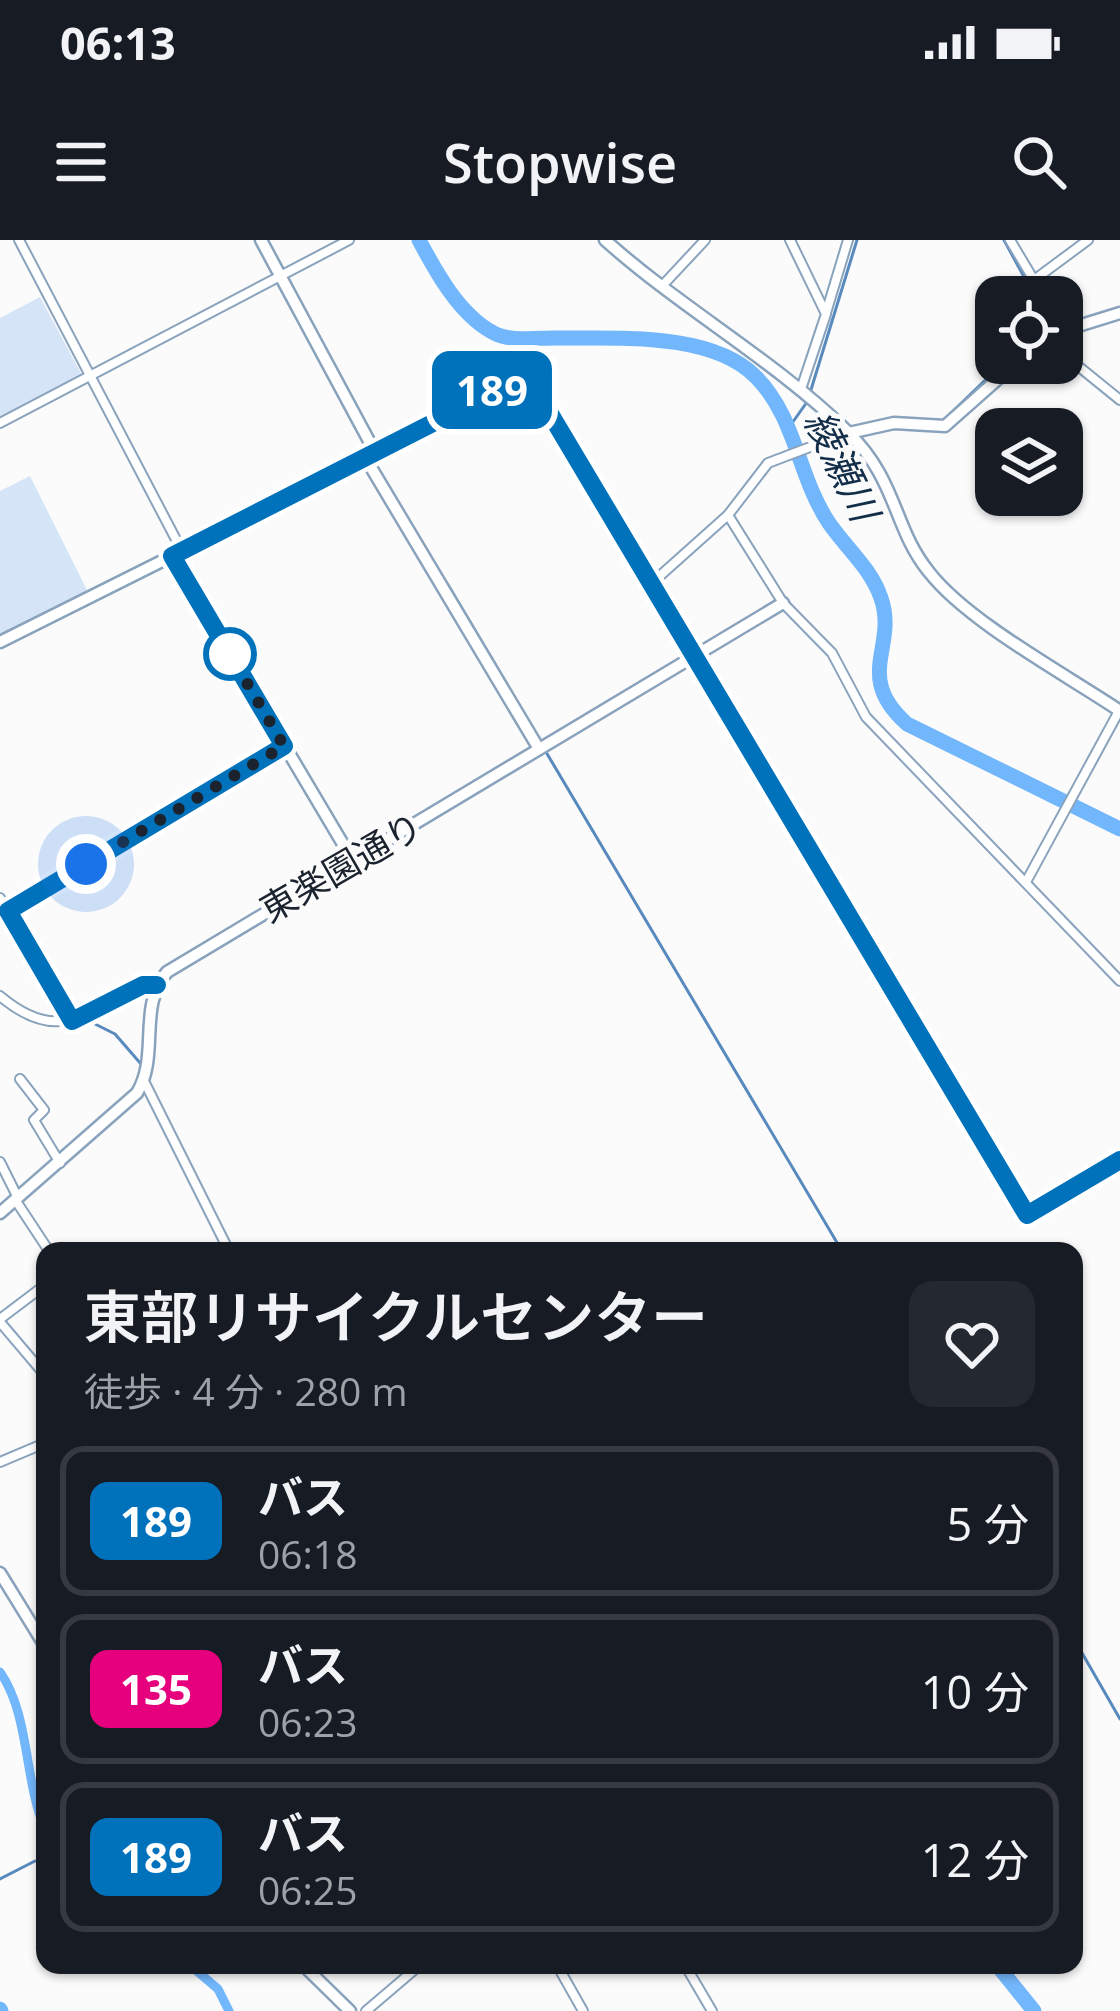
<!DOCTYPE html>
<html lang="ja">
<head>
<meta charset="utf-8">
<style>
  :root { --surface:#171b24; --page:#242831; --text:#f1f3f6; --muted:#9ea1a6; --line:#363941 }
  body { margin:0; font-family:"Open Sans","Noto Sans JP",sans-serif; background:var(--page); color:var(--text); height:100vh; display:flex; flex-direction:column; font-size:45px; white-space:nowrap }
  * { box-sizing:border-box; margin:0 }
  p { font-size:39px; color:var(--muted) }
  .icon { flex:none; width:66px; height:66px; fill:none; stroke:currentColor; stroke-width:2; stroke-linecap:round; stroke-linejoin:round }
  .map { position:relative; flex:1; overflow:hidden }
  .sheet { position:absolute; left:36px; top:1002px; width:1047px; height:732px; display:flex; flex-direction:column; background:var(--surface); border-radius:24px; box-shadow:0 3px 9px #0004 }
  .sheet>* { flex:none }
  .badge { padding:0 24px; border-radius:18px; font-size:42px; line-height:78px }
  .fabs { position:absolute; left:975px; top:36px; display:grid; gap:24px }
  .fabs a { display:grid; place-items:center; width:108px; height:108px; border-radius:24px; background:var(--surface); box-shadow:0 3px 9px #0004; font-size:60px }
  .you { position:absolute; width:60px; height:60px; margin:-30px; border:9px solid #fff; border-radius:50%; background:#1a73e8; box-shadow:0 0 0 18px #1a73e833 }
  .map>.badge { position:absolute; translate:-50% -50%; box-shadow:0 0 0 6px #fff }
  .round { display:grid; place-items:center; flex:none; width:126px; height:126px; border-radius:24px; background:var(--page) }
  .summary { display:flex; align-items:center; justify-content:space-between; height:204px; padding:0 48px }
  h1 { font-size:57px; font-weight:600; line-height:90px }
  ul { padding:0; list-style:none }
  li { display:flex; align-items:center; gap:36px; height:150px; margin:0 24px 18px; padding:0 24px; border:6px solid var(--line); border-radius:24px }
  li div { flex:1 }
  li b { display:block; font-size:45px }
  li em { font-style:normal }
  li .badge { min-width:132px; font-weight:700; text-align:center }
  .status { display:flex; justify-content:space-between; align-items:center; height:84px; padding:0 60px; background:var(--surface); direction:ltr }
  .status svg { height:33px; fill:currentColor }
  header { display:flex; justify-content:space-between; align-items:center; height:156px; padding:0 48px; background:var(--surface); font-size:54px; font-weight:600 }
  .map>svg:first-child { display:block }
  .green { fill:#d5e5f7 }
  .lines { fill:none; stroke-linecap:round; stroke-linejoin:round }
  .stream { stroke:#588abe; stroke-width:3 }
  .canal { stroke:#72b6fb; stroke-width:9 }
  .river { stroke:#72b6fb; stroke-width:15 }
  .minor-casing { stroke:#8aa3bd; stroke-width:12 }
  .tertiary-casing { stroke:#8aa3bd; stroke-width:15 }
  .secondary-casing { stroke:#8aa3bd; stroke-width:15 }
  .minor { stroke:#fff; stroke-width:8 }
  .tertiary { stroke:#fff; stroke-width:10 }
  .secondary { stroke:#fff; stroke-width:10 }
  .line-casing { stroke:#fff; stroke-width:27 }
  .line { stroke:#0072bc; stroke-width:18 }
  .walk { stroke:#1a232e; stroke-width:12; stroke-dasharray:0 21.6 }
  .stop-dot { fill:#fff; stroke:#0072bc; stroke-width:6 }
  .labels { text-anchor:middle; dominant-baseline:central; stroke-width:10; stroke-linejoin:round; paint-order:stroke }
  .street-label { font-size:36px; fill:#1a232e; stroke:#fbfbfb }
  .water-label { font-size:39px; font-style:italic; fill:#122e49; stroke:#fbfbfb }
</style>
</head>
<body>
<div class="status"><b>06:13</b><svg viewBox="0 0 49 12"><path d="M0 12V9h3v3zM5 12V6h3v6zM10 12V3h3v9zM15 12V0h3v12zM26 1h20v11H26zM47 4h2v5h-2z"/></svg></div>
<header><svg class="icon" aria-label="menu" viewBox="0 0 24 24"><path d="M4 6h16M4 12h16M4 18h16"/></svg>Stopwise<svg class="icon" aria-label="search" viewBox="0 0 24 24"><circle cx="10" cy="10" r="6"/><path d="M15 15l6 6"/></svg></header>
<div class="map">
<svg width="1120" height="1771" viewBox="0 0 1120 1771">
  <rect width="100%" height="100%" fill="#fbfbfb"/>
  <g class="green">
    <polygon points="40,57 82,135 0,179 0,78"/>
    <polygon points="30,236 88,352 0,395 0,251"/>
  </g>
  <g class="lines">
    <g class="stream">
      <polyline points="1004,0 1035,57"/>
      <polyline points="810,153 857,0"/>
      <polyline points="950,174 1003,123"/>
      <polyline points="790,186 807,162"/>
      <polyline points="448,345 496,426"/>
      <polyline points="546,512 842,1011"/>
      <polyline points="22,688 73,772"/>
      <polyline points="87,780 115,794 141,824"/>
      <polyline points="1074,1399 1120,1479"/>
      <polyline points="0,1639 35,1621"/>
    </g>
    <g class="canal">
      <path d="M 0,1432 C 30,1475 24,1541 45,1589"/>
      <polyline points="190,1725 218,1749 229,1771"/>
    </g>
    <g class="river">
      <path d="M 419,0 C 436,32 459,74 492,92 C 508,102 536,98 555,98 C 616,99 711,91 756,137 C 796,177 798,237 829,283 C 846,308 871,328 881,358 C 898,407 853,436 907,484 L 1120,589"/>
      <polyline points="997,1725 1034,1771"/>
      <polyline points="0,1769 1,1771"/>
    </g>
    <defs>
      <g id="minor">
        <polyline points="19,0 182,311"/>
        <polyline points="790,0 826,74 801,149"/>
        <polyline points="1010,0 1044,57"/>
        <polyline points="1034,40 1088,0"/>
        <polyline points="662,46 705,0"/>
        <polyline points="826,73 848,0"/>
        <polyline points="1062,113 1120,160"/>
        <polyline points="0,183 349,0"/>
        <polyline points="847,193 768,223 728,275 783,363 832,413 866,477 1120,741"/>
        <polyline points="376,214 527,135 1027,975 1120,920"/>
        <polyline points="653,342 728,275"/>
        <polyline points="1026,642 1119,471"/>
        <polyline points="0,658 71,779"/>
        <polyline points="7,671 284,506"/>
        <path d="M 0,756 C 76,819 94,744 157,745"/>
        <polyline points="20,839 44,870 34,880 60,923"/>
        <polyline points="144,841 229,1011"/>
        <polyline points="0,922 18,958"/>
        <polyline points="16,961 49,1011"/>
        <polyline points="0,1079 45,1045"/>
        <polyline points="0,1082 45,1135"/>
        <polyline points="0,1222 45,1203"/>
        <polyline points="557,1725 583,1771"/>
        <polyline points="685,1725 712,1771"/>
        <polyline points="366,1771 420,1725"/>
      </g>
      <g id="tertiary">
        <path d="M 605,0 C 682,69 773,119 848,192 C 898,241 893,288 929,332 C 968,382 1065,434 1120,471"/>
        <polyline points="1062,91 1120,73"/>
        <polyline points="849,193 894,183 945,186 1016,123"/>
        <polyline points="366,219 539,509"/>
        <polyline points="172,316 353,621"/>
        <polyline points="0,402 376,214 261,0"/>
        <path d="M 0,973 L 137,853 C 160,815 137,767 167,732 L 783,363"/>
      </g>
      <g id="secondary">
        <polyline points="0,1333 45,1406"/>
        <polyline points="303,1725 350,1771"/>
      </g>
    </defs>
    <use href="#minor" class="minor-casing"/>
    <use href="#tertiary" class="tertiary-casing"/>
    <use href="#secondary" class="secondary-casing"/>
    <use href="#minor" class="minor"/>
    <use href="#tertiary" class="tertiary"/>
    <use href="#secondary" class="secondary"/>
  </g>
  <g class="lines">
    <defs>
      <polyline id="line" points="157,745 143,745 72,781 8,671 284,506 172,316 527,135 1027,975 1120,920"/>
    </defs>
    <use href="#line" class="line-casing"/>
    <use href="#line" class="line"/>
    <polyline class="walk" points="86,624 284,506 230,414"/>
  </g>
  <circle class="stop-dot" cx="230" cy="414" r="24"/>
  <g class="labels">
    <g class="street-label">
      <text transform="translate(341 627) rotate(-30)">東楽園通り</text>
    </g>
    <g class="water-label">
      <text transform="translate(843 225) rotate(64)">綾瀬川</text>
    </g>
  </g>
</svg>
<div class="fabs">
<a><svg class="icon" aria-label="locate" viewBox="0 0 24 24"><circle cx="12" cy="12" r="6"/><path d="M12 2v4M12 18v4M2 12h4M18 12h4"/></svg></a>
<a><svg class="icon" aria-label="layers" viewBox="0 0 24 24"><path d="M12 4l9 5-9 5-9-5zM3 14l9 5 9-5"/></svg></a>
</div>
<div class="you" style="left:86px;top:624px"></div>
<b class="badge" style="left:492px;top:150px;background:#0072bc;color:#fff">189</b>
<section class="sheet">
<div class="summary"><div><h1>東部リサイクルセンター</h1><p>徒歩 · 4 分 · 280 m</p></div><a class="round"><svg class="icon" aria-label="heart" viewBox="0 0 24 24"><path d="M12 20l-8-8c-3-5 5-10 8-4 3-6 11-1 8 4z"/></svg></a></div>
<ul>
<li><span class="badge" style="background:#0072bc;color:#fff">189</span><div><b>バス</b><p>06:18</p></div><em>5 分</em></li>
<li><span class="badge" style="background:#e6007e;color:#fff">135</span><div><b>バス</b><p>06:23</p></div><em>10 分</em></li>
<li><span class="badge" style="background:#0072bc;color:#fff">189</span><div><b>バス</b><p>06:25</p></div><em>12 分</em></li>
</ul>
</section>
</div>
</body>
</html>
